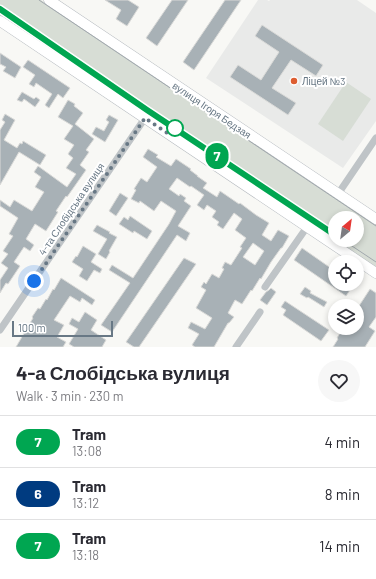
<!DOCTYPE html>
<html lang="en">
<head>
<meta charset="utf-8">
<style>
  :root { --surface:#fff; --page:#f7f7f7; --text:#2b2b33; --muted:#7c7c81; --line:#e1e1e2 }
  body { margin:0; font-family:Barlow,sans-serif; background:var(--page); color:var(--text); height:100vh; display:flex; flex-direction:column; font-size:15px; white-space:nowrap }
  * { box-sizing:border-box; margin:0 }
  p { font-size:13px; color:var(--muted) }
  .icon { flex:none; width:22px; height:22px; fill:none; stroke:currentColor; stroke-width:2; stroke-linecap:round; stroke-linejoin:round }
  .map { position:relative; height:347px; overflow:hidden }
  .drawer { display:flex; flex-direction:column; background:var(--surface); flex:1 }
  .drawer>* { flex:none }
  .badge { padding:0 8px; border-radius:13px; font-size:14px; line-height:26px }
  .needle { width:26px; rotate:29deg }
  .tools { position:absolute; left:328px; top:211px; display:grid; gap:8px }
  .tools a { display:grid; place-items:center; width:36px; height:36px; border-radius:50%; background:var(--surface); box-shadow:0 2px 6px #0003; font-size:20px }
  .scale { position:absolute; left:12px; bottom:10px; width:101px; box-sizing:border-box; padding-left:4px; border:2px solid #687885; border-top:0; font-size:11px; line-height:14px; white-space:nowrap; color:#687885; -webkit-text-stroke:3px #fff; paint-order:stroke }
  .you { position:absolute; width:20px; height:20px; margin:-10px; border:3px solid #fff; border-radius:50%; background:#1a73e8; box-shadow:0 0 0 6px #1a73e833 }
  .map>.badge { position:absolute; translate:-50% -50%; box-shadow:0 0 0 2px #fff }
  .round { display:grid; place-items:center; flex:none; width:42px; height:42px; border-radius:21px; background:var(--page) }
  .overview { display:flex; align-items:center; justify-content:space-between; height:68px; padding:0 16px }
  h1 { font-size:19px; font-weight:700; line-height:30px }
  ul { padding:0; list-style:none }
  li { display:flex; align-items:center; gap:12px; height:52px; padding:0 16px; border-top:1px solid var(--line) }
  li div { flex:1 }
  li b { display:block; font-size:15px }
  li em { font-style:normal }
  li .badge { min-width:44px; font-weight:700; text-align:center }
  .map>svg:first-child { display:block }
  .built { fill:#e9eae9 }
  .green { fill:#d7ddd5; fill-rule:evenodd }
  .building { fill:#a8b1b6; stroke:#dadad8; fill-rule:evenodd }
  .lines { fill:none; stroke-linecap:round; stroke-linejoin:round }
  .secondary-casing { stroke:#b4b9be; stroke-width:11 }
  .street { stroke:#bfc4c7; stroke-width:7 }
  .secondary { stroke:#fff; stroke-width:10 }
  .tram { stroke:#a1a8ad; stroke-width:1 }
  .line-casing { stroke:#fff; stroke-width:9 }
  .line { stroke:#00a651; stroke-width:6 }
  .walk { stroke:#687885; stroke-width:4; stroke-dasharray:0 7.2 }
  .poi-dot { fill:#dd5d30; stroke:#fff; stroke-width:1.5 }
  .stop-dot { fill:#fff; stroke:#00a651; stroke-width:2 }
  .labels { text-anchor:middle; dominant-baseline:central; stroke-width:4; stroke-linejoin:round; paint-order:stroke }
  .poi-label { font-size:10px; fill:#687885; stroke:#fff; text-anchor:start }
  .street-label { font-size:10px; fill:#687885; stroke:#fff }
</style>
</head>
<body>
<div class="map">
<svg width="376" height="347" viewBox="0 0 376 347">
  <rect width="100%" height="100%" fill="#f8f8f5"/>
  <polygon class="built" points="258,0 267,0 269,1 270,0 357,0 376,13 376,121 343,168 206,78"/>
  <g class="green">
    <path d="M 0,0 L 41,0 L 376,223 L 376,270 L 0,16 ZM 335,218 L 357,218 L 357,240 L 335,240 Z"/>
    <polygon points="346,82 371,99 343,141 318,124"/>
  </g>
  <g class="building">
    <polygon points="105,0 128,0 139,7 127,26 116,19 121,10"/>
    <polygon points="172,0 188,0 157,46 146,38"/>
    <polygon points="225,0 241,0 194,70 183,62"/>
    <polygon points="262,25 323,65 316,76 291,60 272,88 296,103 288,115 230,77 238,65 261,80 279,52 255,36"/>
    <polygon points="0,53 21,67 15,78 3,71 6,67 0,64"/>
    <polygon points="28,60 70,88 63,98 58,94 49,108 45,105 52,94 36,83 34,87 29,84 35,75 23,67"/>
    <polygon points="22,92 34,99 36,97 40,100 35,107 24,99 22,102 17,100"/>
    <polygon points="68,100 75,104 74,106 83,113 75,124 94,139 86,150 89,152 80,165 86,170 67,197 66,196 56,211 58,212 46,231 35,224 26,239 34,245 30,251 24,247 14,262 20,266 8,284 6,283 0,293 0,280 8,268 1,263 8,254 3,251 13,236 9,234 18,218 0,206 0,200 10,207 14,200 32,211 44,192 35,187 41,177 34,172 38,166 67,187 76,174 66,168 73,158 68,154 74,145 64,139 73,126 58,117"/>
    <polygon points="5,114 15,120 4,140 17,148 20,143 22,144 23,141 46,155 40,165 19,152 0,185 0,130 5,122 2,120"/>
    <polygon points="109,115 118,120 105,142 92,134 96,127 104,131 109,122 106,120"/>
    <path d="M 148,149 L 158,155 L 156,157 L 171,166 L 176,159 L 191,169 L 190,170 L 198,176 L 197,176 L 207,183 L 203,188 L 217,197 L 220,191 L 239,204 L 240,203 L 256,215 L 269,223 L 262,235 L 271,241 L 278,230 L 289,236 L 282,248 L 281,248 L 271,262 L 261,279 L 260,278 L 252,291 L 251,290 L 242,304 L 235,300 L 228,313 L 234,317 L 229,323 L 228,323 L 214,347 L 195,347 L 192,345 L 199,334 L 188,328 L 191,322 L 205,329 L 212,318 L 196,308 L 206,290 L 201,287 L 204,282 L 206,284 L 212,274 L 219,278 L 224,269 L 222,268 L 225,262 L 231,265 L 242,248 L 240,247 L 246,238 L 235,230 L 242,219 L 234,213 L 223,229 L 217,225 L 219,222 L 212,217 L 216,211 L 207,205 L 204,210 L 197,205 L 204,195 L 191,186 L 190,187 L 177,178 L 169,189 L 179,196 L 180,194 L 186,198 L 184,201 L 191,206 L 178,226 L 190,233 L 186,241 L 177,235 L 112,332 L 101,325 L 130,283 L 109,270 L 112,265 L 133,278 L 169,224 L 176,211 L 161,201 L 154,211 L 140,201 L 139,203 L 131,199 L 136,190 L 134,189 L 141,178 L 147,182 L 157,167 L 143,157 ZM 253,243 L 264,251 L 255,265 L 243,257 Z"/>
    <polygon points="120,193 128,198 116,216 109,211"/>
    <polygon points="130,216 152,231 147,239 134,231 133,233 119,224 124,217 128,220"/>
    <polygon points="97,225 110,232 109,233 117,237 109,251 110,252 106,259 98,254 107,239 93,231"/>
    <polygon points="83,246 96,254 91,262 102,269 100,273 94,270 87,281 79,276 83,269 72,262 76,256 77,257"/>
    <polygon points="302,248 335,271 335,284 354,284 346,296 294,260"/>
    <polygon points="184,258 196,264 139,347 134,347 126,342"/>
    <polygon points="61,278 95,300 92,305 82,298 80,302 70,296 54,320 64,325 57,337 66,342 63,347 16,347 33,318 32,317 38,308 40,309 46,299 47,300 53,289 54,290"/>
    <polygon points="305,287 311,291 310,293 327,302 324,307 308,297 307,298 300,294"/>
    <polygon points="271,288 276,292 267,305 260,300 266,292 269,290"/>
    <polygon points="370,289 376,293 376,317 369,327 375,331 365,347 333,347 338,339 337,338 343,328 357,328 357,309"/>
    <polygon points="285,301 329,330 321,341 283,315 286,310 281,307"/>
    <polygon points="85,312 97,320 91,330 106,340 102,347 74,347 69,344 78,329 69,324 72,318 79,322"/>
  </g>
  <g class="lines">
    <defs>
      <g id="secondary">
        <polyline points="49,0 376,219"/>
        <polyline points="0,21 376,273"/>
      </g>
    </defs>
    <use href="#secondary" class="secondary-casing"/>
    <g class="street">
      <polyline points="338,194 376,138"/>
      <polyline points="265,287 307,227"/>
      <polyline points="0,330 145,118"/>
      <polyline points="236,347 260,312"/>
    </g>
    <use href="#secondary" class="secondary"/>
    <g class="tram">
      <polyline points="39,0 376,226"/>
      <polyline points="0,9 160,118 335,235"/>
      <polyline points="343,240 376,262"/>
    </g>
  </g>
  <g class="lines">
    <defs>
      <polyline id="line" points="0,9 147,110 335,235"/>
    </defs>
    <use href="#line" class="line-casing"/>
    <use href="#line" class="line"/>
    <polyline class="walk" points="34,281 145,118 170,135 175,128"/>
  </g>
  <circle class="poi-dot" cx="294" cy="81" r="4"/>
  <circle class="stop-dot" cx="175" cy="128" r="8"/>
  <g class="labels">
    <g class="poi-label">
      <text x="302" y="81">Ліцей №3</text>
    </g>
    <g class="street-label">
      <text transform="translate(212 110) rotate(34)">вулиця Ігоря Бедзая</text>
      <text transform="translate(71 209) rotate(-56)">4-та Слобідська вулиця</text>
    </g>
  </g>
</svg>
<div class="tools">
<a><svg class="needle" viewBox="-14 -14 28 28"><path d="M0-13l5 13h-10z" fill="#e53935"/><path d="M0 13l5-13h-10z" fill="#7c7c81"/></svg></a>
<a><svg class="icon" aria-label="locate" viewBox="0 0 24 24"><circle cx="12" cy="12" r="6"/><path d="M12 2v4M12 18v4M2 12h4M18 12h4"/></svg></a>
<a><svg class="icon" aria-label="layers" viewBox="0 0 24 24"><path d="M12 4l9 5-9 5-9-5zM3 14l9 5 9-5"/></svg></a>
</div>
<div class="scale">100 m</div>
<div class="you" style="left:34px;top:281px"></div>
<b class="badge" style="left:217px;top:156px;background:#00a651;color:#fff">7</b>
</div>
<section class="drawer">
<div class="overview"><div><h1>4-а Слобідська вулиця</h1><p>Walk · 3 min · 230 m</p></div><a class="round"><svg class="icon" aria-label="heart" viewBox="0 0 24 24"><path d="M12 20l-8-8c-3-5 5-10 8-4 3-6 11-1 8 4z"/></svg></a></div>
<ul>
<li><span class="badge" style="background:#00a651;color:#fff">7</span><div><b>Tram</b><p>13:08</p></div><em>4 min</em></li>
<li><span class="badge" style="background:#003b80;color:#fff">6</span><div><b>Tram</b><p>13:12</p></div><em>8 min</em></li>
<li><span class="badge" style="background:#00a651;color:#fff">7</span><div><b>Tram</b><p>13:18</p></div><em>14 min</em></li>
</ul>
</section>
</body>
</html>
